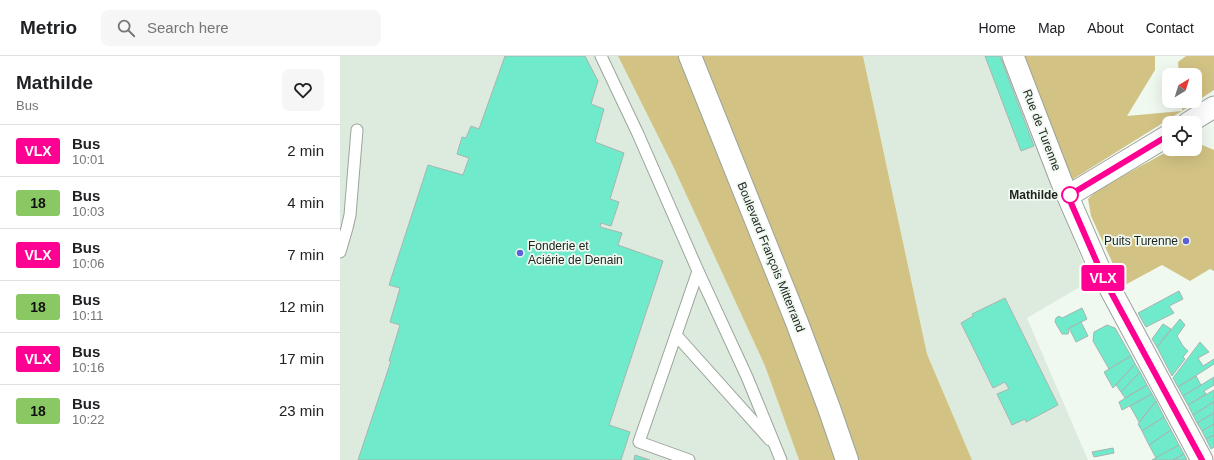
<!DOCTYPE html>
<html lang="en">
<head>
<meta charset="utf-8">
<style>
  :root { --surface:#fff; --page:#f6f6f6; --text:#202124; --muted:#757577; --line:#e0e0e0 }
  body { margin:0; font-family:Arial,sans-serif; background:var(--page); color:var(--text); height:100vh; display:flex; flex-direction:column; font-size:15px; white-space:nowrap }
  * { box-sizing:border-box; margin:0 }
  p { font-size:13px; color:var(--muted) }
  .icon { flex:none; width:22px; height:22px; fill:none; stroke:currentColor; stroke-width:2; stroke-linecap:round; stroke-linejoin:round }
  .map { position:relative; flex:1; overflow:hidden }
  .panel { display:flex; flex-direction:column; background:var(--surface); width:340px }
  .panel>* { flex:none }
  .badge { padding:0 8px; border-radius:3px; font-size:14px; line-height:26px }
  .needle { width:26px; rotate:38deg }
  .tools { position:absolute; left:822px; top:12px; display:grid; gap:8px }
  .tools a { display:grid; place-items:center; width:40px; height:40px; border-radius:8px; background:var(--surface); box-shadow:0 4px 16px #0002; font-size:20px }
  .map>.badge { position:absolute; translate:-50% -50%; box-shadow:0 0 0 2px #fff }
  .round { display:grid; place-items:center; flex:none; width:42px; height:42px; border-radius:8px; background:var(--page) }
  .headline { display:flex; align-items:center; justify-content:space-between; height:68px; padding:0 16px }
  h1 { font-size:19px; font-weight:700; line-height:30px }
  ul { padding:0; list-style:none }
  li { display:flex; align-items:center; gap:12px; height:52px; padding:0 16px; border-top:1px solid var(--line) }
  li div { flex:1 }
  li b { display:block; font-size:15px }
  li em { font-style:normal }
  li .badge { min-width:44px; font-weight:700; text-align:center }
  header { display:flex; align-items:center; gap:24px; box-sizing:border-box; height:56px; padding:0 20px; background:var(--surface); border-bottom:1px solid var(--line) }
  header strong { font-size:19px }
  nav { display:flex; gap:22px; margin-inline-start:auto; font-size:14px }
  .search { width:280px; height:36px; background:var(--page); display:flex; align-items:center; gap:10px; box-sizing:border-box; padding:0 14px; border-radius:8px; color:var(--muted); font-size:15px }
  main { display:flex; flex:1; min-height:0 }
  .map>svg:first-child { display:block }
  .built { fill:#dcebde }
  .green { fill:#d2c384 }
  .building { fill:#6febcb; stroke:#a8b4b0 }
  .lines { fill:none; stroke-linecap:round; stroke-linejoin:round }
  .service-casing { stroke:#9ba39b; stroke-width:13 }
  .minor-casing { stroke:#9ba39b; stroke-width:23 }
  .secondary-casing { stroke:#9ba39b; stroke-width:24 }
  .service { stroke:#fff; stroke-width:11 }
  .minor { stroke:#fff; stroke-width:21 }
  .secondary { stroke:#fff; stroke-width:22 }
  .line-casing { stroke:#fff; stroke-width:9 }
  .line { stroke:#ff0092; stroke-width:6 }
  .stop-dot { fill:#fff; stroke:#ff0092; stroke-width:2 }
  .poi-dot { fill:#5d61d9; stroke:#eff9f0; stroke-width:1.5 }
  .labels { text-anchor:middle; dominant-baseline:central; stroke-width:3.5; stroke-linejoin:round; paint-order:stroke }
  .street-label { font-size:12px; fill:#1e211e; stroke:#eff9f0 }
  .stop-label { font-size:12px; font-weight:bold; fill:#1e211e; stroke:#eff9f0; text-anchor:end }
  .poi-label { font-size:12px; fill:#1e211e; stroke:#eff9f0; text-anchor:end }
</style>
</head>
<body>
<header>
<strong>Metrio</strong>
<div class="search"><svg class="icon" aria-label="search" viewBox="0 0 24 24"><circle cx="10" cy="10" r="6"/><path d="M15 15l6 6"/></svg>Search here</div>
<nav><a>Home</a><a>Map</a><a>About</a><a>Contact</a></nav>
</header>
<main>
<section class="panel">
<div class="headline"><div><h1>Mathilde</h1><p>Bus</p></div><a class="round"><svg class="icon" aria-label="heart" viewBox="0 0 24 24"><path d="M12 20l-8-8c-3-5 5-10 8-4 3-6 11-1 8 4z"/></svg></a></div>
<ul>
<li><span class="badge" style="background:#ff0092;color:#fff">VLX</span><div><b>Bus</b><p>10:01</p></div><em>2 min</em></li>
<li><span class="badge" style="background:#8ac864;color:#111">18</span><div><b>Bus</b><p>10:03</p></div><em>4 min</em></li>
<li><span class="badge" style="background:#ff0092;color:#fff">VLX</span><div><b>Bus</b><p>10:06</p></div><em>7 min</em></li>
<li><span class="badge" style="background:#8ac864;color:#111">18</span><div><b>Bus</b><p>10:11</p></div><em>12 min</em></li>
<li><span class="badge" style="background:#ff0092;color:#fff">VLX</span><div><b>Bus</b><p>10:16</p></div><em>17 min</em></li>
<li><span class="badge" style="background:#8ac864;color:#111">18</span><div><b>Bus</b><p>10:22</p></div><em>23 min</em></li>
</ul>
</section>
<div class="map">
<svg width="874" height="404" viewBox="0 0 874 404">
  <rect width="100%" height="100%" fill="#eff9f0"/>
  <g class="built">
    <polygon points="0,0 278,0 333,110 425,310 459,404 0,404"/>
    <polygon points="523,0 663,0 750,225 687,262 748,404 632,404 587,298"/>
  </g>
  <g class="green">
    <polygon points="278,0 523,0 587,298 632,404 459,404 425,310 333,110"/>
    <polygon points="663,0 815,0 815,14 787,60 842,55 842,45 855,45 855,19 839,19 838,6 846,0 874,0 874,34 842,55 714,135"/>
    <polygon points="855,86 874,94 874,215 870,213 850,225 822,209 783,230 751,160 748,143 757,134 832,93 855,93"/>
  </g>
  <g class="building">
    <polygon points="165,0 245,0 258,25 251,48 264,53 255,86 284,97 270,143 279,146 271,170 261,167 260,171 282,177 278,189 323,205 269,369 290,376 281,404 18,404 51,305 49,305 60,269 50,266 60,232 49,229 88,109 123,119 129,102 117,98 122,81 126,82 131,70 139,73"/>
    <polygon points="645,0 660,0 694,90 681,95"/>
    <polygon points="839,235 843,243 829,250 834,257 806,271 798,257"/>
    <polygon points="665,242 718,349 686,366 685,363 672,369 657,338 669,333 665,326 653,332 621,267 633,260 632,258"/>
    <polygon points="742,252 747,263 728,273 729,276 728,278 722,278 715,266 716,262 719,260 722,262"/>
    <polygon points="840,263 845,269 837,280 843,290 848,295 843,301 845,303 832,320 817,291"/>
    <polygon points="741,266 748,280 736,286 729,272"/>
    <polygon points="823,268 831,273 817,291 812,283"/>
    <polygon points="767,269 775,272 791,300 769,313 753,285 754,276"/>
    <polygon points="860,286 869,296 858,302 863,310 874,303 874,308 838,331 833,322"/>
    <polygon points="791,300 795,308 773,332 764,316"/>
    <polygon points="795,308 800,316 781,336 776,329"/>
    <polygon points="800,316 807,329 785,342 781,336"/>
    <polygon points="856,320 861,329 843,340 838,331"/>
    <polygon points="874,321 874,329 864,335 866,338 848,349 843,340"/>
    <polygon points="807,329 812,338 782,354 779,346"/>
    <polygon points="874,334 874,346 853,359 848,349"/>
    <polygon points="812,338 816,345 799,366 790,350"/>
    <polygon points="816,345 824,361 802,375 798,368"/>
    <polygon points="874,346 874,357 857,367 853,359"/>
    <polygon points="874,357 874,368 862,375 857,367"/>
    <polygon points="824,361 831,374 809,389 802,375"/>
    <polygon points="874,368 874,379 866,383 862,375"/>
    <polygon points="831,374 839,389 816,402 809,389"/>
    <polygon points="874,379 874,391 871,393 866,383"/>
    <polygon points="839,389 844,398 833,404 812,404"/>
    <polygon points="773,392 774,397 754,401 752,396"/>
    <polygon points="844,398 847,404 833,404"/>
    <polygon points="295,399 310,404 294,404"/>
  </g>
  <g class="lines">
    <defs>
      <g id="service">
        <polyline points="261,0 298,78 358,215 407,321 441,404"/>
        <polyline points="0,196 7,172 10,159 17,74"/>
        <polyline points="336,279 430,384"/>
        <polyline points="349,404 299,386 358,215"/>
      </g>
      <g id="minor">
        <polyline points="673,0 722,127 759,212 862,404"/>
        <polyline points="848,67 874,51"/>
        <polyline points="728,140 829,79"/>
      </g>
      <polyline id="secondary" points="350,0 456,264 489,352 507,404"/>
    </defs>
    <use href="#service" class="service-casing"/>
    <use href="#minor" class="minor-casing"/>
    <use href="#secondary" class="secondary-casing"/>
    <use href="#service" class="service"/>
    <use href="#minor" class="minor"/>
    <use href="#secondary" class="secondary"/>
  </g>
  <g class="lines">
    <defs>
      <polyline id="line" points="829,79 728,140 765,225 862,404"/>
    </defs>
    <use href="#line" class="line-casing"/>
    <use href="#line" class="line"/>
  </g>
  <circle class="stop-dot" cx="730" cy="139" r="8"/>
  <g class="poi-dot">
    <circle cx="846" cy="185" r="4"/>
    <circle cx="180" cy="197" r="4"/>
  </g>
  <g class="labels">
    <g class="street-label">
      <text transform="translate(702 74) rotate(69)">Rue de Turenne</text>
      <text transform="translate(431 201) rotate(68)">Boulevard François Mitterrand</text>
    </g>
    <g class="stop-label">
      <text x="718" y="139">Mathilde</text>
    </g>
    <g class="poi-label">
      <text x="838" y="185">Puits Turenne</text>
      <text x="188" y="190" text-anchor="start">Fonderie et<tspan x="188" dy="14">Aciérie de Denain</tspan></text>
    </g>
  </g>
</svg>
<div class="tools">
<a><svg class="needle" viewBox="-14 -14 28 28"><path d="M0-13l5 13h-10z" fill="#e53935"/><path d="M0 13l5-13h-10z" fill="#757577"/></svg></a>
<a><svg class="icon" aria-label="locate" viewBox="0 0 24 24"><circle cx="12" cy="12" r="6"/><path d="M12 2v4M12 18v4M2 12h4M18 12h4"/></svg></a>
</div>
<b class="badge" style="left:763px;top:222px;background:#ff0092;color:#fff">VLX</b>
</div>
</main>
</body>
</html>
